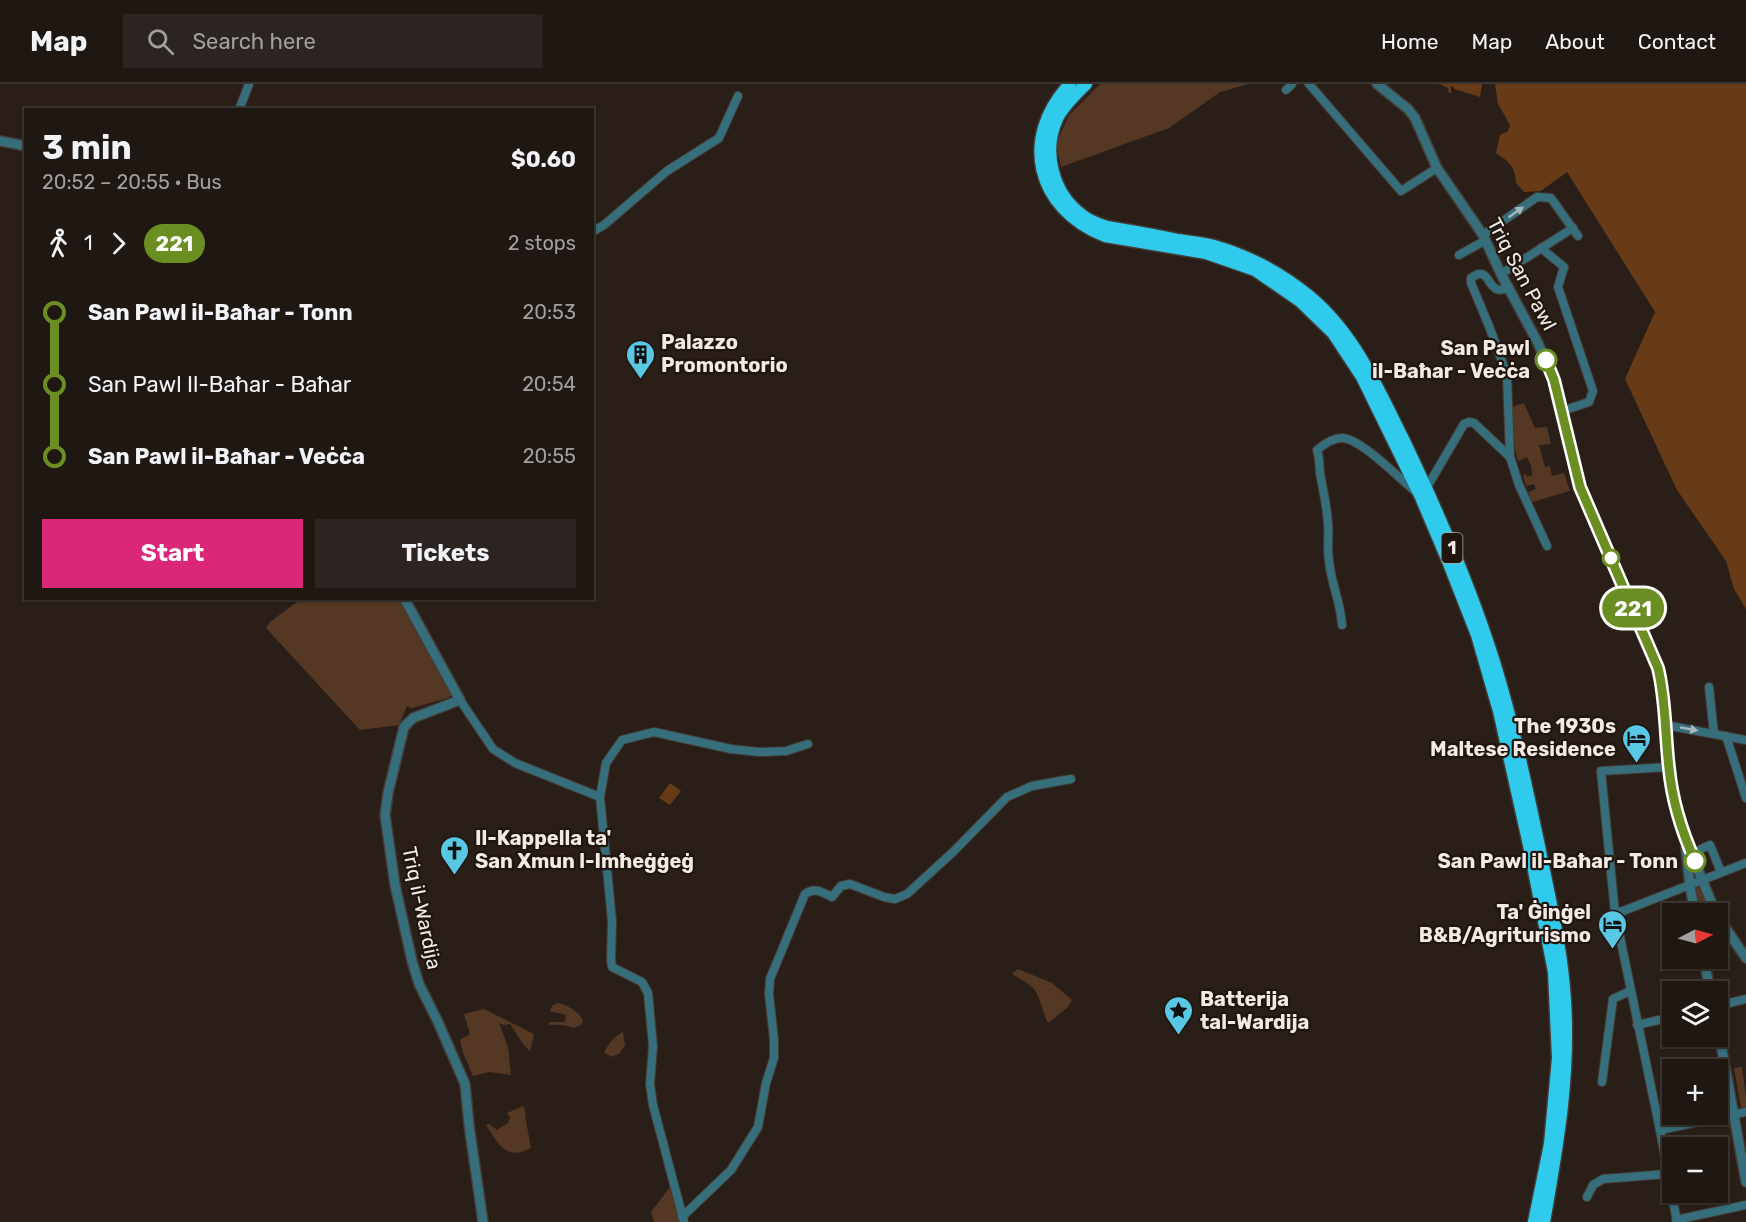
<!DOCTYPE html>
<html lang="en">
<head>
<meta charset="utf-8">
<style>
  :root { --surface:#1f1712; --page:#2c2420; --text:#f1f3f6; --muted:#a19f9f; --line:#3c3632; --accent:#db2777 }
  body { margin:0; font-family:Rubik,sans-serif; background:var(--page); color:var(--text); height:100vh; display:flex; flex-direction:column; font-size:22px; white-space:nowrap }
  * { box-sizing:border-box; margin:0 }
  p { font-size:20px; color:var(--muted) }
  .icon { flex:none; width:33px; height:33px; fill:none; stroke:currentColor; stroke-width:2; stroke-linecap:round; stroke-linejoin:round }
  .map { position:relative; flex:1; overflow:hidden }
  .side { position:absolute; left:24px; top:24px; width:570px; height:492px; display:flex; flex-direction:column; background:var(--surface); border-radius:0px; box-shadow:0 2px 4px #0004,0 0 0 2px var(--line) }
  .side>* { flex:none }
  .badge { padding:0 12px; border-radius:20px; font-size:21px; line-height:39px }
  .needle { width:39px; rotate:84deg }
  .tools { position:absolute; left:1662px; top:819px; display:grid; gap:12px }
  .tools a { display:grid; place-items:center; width:66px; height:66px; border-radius:0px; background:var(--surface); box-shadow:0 2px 4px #0004,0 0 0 2px var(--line); font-size:30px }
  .map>.badge { position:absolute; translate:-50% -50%; box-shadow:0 0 0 3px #fff }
  .legs { display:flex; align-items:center; gap:9px; height:66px; padding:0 18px; font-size:20px }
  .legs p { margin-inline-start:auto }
  .head { display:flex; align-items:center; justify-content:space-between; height:102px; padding:0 18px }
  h1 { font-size:33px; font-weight:700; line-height:45px }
  .button { display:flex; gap:12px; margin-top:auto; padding:12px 18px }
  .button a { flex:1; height:69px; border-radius:0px; background:var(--accent); color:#fff; font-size:24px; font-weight:700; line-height:69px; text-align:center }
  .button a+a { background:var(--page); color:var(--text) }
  ul { padding:0 18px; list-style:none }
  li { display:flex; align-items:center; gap:21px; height:72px; font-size:22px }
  li i { display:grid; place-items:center; width:9px; height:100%; margin:0 8px; background:currentColor }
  li i::after { content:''; width:15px; height:15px; margin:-8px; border:4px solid; border-radius:50%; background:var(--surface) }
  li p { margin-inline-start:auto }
  li:first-child i { background:linear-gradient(#0000 50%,currentColor 0) }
  li:last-child i { background:linear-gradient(currentColor 50%,#0000 0) }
  header { display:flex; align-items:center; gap:36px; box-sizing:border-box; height:84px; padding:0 30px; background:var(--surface); border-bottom:2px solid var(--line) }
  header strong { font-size:28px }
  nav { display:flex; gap:33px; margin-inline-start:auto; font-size:21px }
  .search { width:420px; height:54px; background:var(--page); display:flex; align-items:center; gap:15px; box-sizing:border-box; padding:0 21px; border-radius:0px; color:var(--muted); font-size:22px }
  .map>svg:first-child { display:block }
  .green { fill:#553823 }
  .water { fill:#673a18 }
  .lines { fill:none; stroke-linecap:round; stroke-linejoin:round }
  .minor-casing { stroke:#453b35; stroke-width:10 }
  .tertiary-casing { stroke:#453b35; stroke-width:12 }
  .trunk-casing { stroke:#453b35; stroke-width:15 }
  .minor { stroke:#366e7c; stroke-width:8 }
  .tertiary { stroke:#366e7c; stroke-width:9 }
  .trunk { stroke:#2fcaec; stroke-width:12 }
  .oneway { fill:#a6b8bb }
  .line-1-casing { stroke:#fff; stroke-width:14 }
  .line-1 { stroke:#6b8e23; stroke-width:9 }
  .stop-1-dot { fill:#fff; stroke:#6b8e23; stroke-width:3 }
  .labels { text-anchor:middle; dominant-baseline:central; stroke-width:4.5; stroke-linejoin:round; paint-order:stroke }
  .shield { fill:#20160f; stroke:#b2aaa5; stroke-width:1.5 }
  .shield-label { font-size:18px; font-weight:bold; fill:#f1eae5 }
  .street-label { font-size:20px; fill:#f1eae5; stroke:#20160f }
  .poi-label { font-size:20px; font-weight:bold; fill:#f1eae5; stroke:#20160f; text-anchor:start }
  .stop-label { font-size:20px; font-weight:bold; fill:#f1eae5; stroke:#20160f; text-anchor:end }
</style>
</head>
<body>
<header>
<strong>Map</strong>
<div class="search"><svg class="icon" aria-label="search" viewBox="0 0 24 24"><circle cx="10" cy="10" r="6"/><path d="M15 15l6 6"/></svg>Search here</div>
<nav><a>Home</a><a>Map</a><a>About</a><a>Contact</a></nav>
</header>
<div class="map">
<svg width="1746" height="1138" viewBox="0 0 1746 1138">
  <rect width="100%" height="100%" fill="#291f18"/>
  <g class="green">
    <polygon points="1100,0 1249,0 1220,8 1169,44 1061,83 1056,60 1069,31"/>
    <polygon points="1524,319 1535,344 1547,343 1551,360 1539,361 1545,383 1550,382 1552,392 1564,389 1570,407 1532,418 1528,408 1536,405 1534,400 1526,402 1523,391 1526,390 1527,393 1533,391 1531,385 1532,384 1527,373 1518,377 1515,365 1512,323"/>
    <polygon points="301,515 399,515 451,604 451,611 448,614 412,624 407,622 399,641 360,646 266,544 270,538"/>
    <polygon points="1701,802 1710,829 1700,829 1695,804"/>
    <path d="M 1018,885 L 1052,899 L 1072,916 L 1068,923 L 1048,939 C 1042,928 1041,912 1032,903 C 1026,897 1017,895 1012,889 Z"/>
    <path d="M 558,919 C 567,921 580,928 583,937 L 581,941 L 573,944 C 569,941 554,940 549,941 L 549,938 L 565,938 L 566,931 L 550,927 L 552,922 Z"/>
    <polygon points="484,925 534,950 530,967 523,960 510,940 504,941 499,939 508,963 511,991 489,988 473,992 462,966 460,956 470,950 464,930"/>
    <path d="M 623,948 L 625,961 L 618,971 L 616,970 L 614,973 L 604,969 C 607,961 615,952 623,948 Z"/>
    <polygon points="1742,983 1746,1012 1746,1023 1741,1024 1734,984"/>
    <path d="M 523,1022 L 525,1026 L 526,1037 L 531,1064 C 506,1077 499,1061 486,1041 L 489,1040 L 497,1046 L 508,1039 L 510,1033 L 507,1029 Z"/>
    <polygon points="670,1103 679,1138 654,1138 651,1128"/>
  </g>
  <g class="water">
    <polygon points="1439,0 1482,0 1480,13 1454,5 1453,2 1451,3 1451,9 1449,9 1448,4"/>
    <path d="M 1495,0 L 1746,0 L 1746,525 L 1734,505 L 1726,477 L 1677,406 L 1625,295 L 1655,228 L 1567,88 L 1541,107 L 1524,108 L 1516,99 C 1515,82 1509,78 1496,69 L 1500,51 L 1508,47 L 1510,41 L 1498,20 Z"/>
    <polygon points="670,699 681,707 670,721 659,714"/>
  </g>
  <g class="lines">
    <defs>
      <g id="minor">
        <polyline points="1309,0 1401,107 1437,84"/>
        <polyline points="1286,6 1292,0"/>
        <polyline points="239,26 249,0"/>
        <polyline points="592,148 604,141 667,87 719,54 738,12"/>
        <polyline points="1483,151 1537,113 1551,114 1578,152"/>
        <polyline points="1541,164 1564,183 1558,203 1593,307 1589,318 1562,327"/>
        <polyline points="1459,171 1486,156"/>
        <polyline points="1501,190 1573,144"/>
        <path d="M 1509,203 C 1485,216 1493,178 1471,194 L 1471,199 L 1489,242 L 1507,291 L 1510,373 L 1519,401 L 1547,462"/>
        <polyline points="1426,405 1464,340 1469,338 1474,339 1510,373"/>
        <path d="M 1342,541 C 1341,519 1331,499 1329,477 C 1327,465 1329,452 1328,440 C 1327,422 1323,406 1320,389 C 1319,381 1320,375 1317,366 C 1324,360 1332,354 1342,354 C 1360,354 1400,395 1415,407"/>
        <polyline points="1709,603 1714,650"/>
        <polyline points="460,616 493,665 515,679 600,713"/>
        <polyline points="1665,641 1746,656"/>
        <polyline points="1726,652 1746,714"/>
        <polyline points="1669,683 1601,687 1615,829 1660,1046 1677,1138"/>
        <polyline points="1701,765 1710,761 1721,788"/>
        <polyline points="1615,829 1623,827 1746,779"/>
        <polyline points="1721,921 1746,915"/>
        <polyline points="1637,941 1672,933"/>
        <polyline points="1602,998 1613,915 1630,907"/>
        <polyline points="1660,1046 1746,1028"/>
        <polyline points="1587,1113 1593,1101 1603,1095 1667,1090"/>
        <path d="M 682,1133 L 731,1086 L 758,1043 L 766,999 L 774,974 L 774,956 L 769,910 L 770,895 L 805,810 C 815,803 822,808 832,813 L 841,802 L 850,800 L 884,813 L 895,815 L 907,810 L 953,768 L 1007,713 L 1032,702 L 1071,695"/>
        <polyline points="1676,1136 1746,1121"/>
        <polyline points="684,1138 653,1021 650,1000 653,962 648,909 642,898 612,883 611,876 612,837 600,713 606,679 622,656 654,648 731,665 759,668 786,667 808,660"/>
      </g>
      <g id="tertiary">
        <path d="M 1377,0 L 1408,25 L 1415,34 L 1437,84 L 1483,151 L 1501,190 L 1538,259 L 1554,296 L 1580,403 L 1658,584 C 1668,623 1664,664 1671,703 C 1679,747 1700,788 1716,830"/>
        <polyline points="0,57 26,62"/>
        <polyline points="404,514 460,616 413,634 404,643 388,709 385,731 395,801 412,877 419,900 438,938 465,1000 469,1041 483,1138"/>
        <polyline points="1686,765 1690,802 1695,830"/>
        <polyline points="1718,833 1746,874"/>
        <polyline points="1704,874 1710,908"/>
        <polyline points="1718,944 1746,1098"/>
      </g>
      <g id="trunk">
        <path d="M 1070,0 C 1019,54 1036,125 1105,152 L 1206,169 L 1255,186 L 1300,217 L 1333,249 L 1362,293 L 1420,411 L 1448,477 L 1477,551 L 1499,627 L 1529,761 L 1554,888 L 1558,974 L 1550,1060 L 1534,1138"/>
        <path d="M 1086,0 C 1076,10 1063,22 1057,35 C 1042,68 1053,110 1082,131 C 1089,137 1098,140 1107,143 C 1131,147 1154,151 1178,156 C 1190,158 1202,159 1214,162 C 1249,172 1281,189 1309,212 C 1355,250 1378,305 1404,357 C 1439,430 1471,504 1495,581 C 1513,640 1526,701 1539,762 C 1549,813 1562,864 1565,917 C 1570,993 1557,1064 1544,1138"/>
      </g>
    </defs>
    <use href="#minor" class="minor-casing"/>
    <use href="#tertiary" class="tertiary-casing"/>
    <use href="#trunk" class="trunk-casing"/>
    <use href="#minor" class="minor"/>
    <use href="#tertiary" class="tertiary"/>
    <use href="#trunk" class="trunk"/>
  </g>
  <defs><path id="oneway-solid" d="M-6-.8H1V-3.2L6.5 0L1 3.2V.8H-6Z" transform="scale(1.5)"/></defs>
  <g class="oneway">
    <use href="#oneway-solid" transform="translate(1516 128) rotate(-35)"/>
    <use href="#oneway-solid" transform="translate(1689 645) rotate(10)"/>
  </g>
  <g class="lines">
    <defs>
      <path id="line-1" d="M 1546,276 L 1554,296 L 1580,403 L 1658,584 C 1666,616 1665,651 1669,684 C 1672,716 1682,748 1695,777"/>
    </defs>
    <use href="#line-1" class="line-1-casing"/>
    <use href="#line-1" class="line-1"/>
  </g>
  <defs>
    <symbol id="building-pin" viewBox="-11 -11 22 30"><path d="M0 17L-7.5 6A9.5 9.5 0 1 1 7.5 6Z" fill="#59c8e4" stroke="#20160f"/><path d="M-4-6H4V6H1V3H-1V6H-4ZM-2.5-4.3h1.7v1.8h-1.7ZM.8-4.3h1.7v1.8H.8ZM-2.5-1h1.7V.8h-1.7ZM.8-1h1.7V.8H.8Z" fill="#111"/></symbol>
    <symbol id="hotel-pin" viewBox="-11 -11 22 30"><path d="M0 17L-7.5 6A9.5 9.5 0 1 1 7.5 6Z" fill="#59c8e4" stroke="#20160f"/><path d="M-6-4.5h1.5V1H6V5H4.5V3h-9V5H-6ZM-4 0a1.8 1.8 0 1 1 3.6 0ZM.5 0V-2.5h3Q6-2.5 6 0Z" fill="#111"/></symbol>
    <symbol id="church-pin" viewBox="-11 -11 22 30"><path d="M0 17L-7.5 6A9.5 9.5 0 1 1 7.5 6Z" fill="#59c8e4" stroke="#20160f"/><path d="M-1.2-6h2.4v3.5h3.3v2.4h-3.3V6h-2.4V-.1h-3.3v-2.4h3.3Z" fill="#111"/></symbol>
    <symbol id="sight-pin" viewBox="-11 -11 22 30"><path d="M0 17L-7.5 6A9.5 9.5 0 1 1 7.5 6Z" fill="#59c8e4" stroke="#20160f"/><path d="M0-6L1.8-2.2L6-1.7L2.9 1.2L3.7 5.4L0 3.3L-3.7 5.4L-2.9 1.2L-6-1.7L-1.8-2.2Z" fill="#111"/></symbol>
  </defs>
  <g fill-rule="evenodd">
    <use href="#building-pin" x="624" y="254" width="33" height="45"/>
    <use href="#hotel-pin" x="1620" y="638" width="33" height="45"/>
    <use href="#church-pin" x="438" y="750" width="33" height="45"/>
    <use href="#hotel-pin" x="1596" y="824" width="33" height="45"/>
    <use href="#sight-pin" x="1162" y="910" width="33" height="45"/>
  </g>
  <g class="stop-1-dot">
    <circle cx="1546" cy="276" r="10"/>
    <circle cx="1611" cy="474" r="8"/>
    <circle cx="1695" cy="777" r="10"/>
  </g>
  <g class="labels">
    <rect class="shield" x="1441.5" y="449" width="21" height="30" rx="4.5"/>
    <g class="shield-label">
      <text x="1452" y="464">1</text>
    </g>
    <g class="street-label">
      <text transform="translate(1522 190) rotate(62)">Triq San Pawl</text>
      <text transform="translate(422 824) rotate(78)">Triq il-Wardija</text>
    </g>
    <g class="poi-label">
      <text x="661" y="258">Palazzo<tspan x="661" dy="23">Promontorio</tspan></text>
      <text x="1616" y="642" text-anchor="end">The 1930s<tspan x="1616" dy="23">Maltese Residence</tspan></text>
      <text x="475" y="754">Il-Kappella ta'<tspan x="475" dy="23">San Xmun l-Imħeġġeġ</tspan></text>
      <text x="1591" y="828" text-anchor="end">Ta' Ġinġel<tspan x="1591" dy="23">B&amp;B/Agriturismo</tspan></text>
      <text x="1200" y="915">Batterija<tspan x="1200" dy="23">tal-Wardija</tspan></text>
    </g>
    <g class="stop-label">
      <text x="1530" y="264">San Pawl<tspan x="1530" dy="23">il-Baħar - Veċċa</tspan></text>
      <text x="1678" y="777">San Pawl il-Baħar - Tonn</text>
    </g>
  </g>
</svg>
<div class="tools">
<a><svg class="needle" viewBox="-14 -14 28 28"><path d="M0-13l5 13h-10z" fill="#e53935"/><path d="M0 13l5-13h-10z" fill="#a19f9f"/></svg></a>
<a><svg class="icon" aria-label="layers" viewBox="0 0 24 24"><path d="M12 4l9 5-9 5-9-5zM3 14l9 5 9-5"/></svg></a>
<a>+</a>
<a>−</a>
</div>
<b class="badge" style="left:1633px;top:524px;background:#6b8e23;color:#fff">221</b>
<section class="side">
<div class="head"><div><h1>3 min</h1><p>20:52 – 20:55 · Bus</p></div><b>$0.60</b></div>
<div class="legs"><svg class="icon" aria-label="walk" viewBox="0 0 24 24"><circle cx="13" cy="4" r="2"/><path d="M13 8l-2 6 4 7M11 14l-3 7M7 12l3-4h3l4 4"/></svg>1<svg class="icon" aria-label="forward" viewBox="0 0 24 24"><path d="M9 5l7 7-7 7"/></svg><b class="badge" style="background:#6b8e23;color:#fff">221</b><p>2 stops</p></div>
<ul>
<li><i style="color:#6b8e23"></i><b>San Pawl il-Baħar - Tonn</b><p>20:53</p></li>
<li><i style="color:#6b8e23"></i><span>San Pawl Il-Baħar - Baħar</span><p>20:54</p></li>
<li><i style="color:#6b8e23"></i><b>San Pawl il-Baħar - Veċċa</b><p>20:55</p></li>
</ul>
<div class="button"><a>Start</a><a>Tickets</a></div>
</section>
</div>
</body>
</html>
